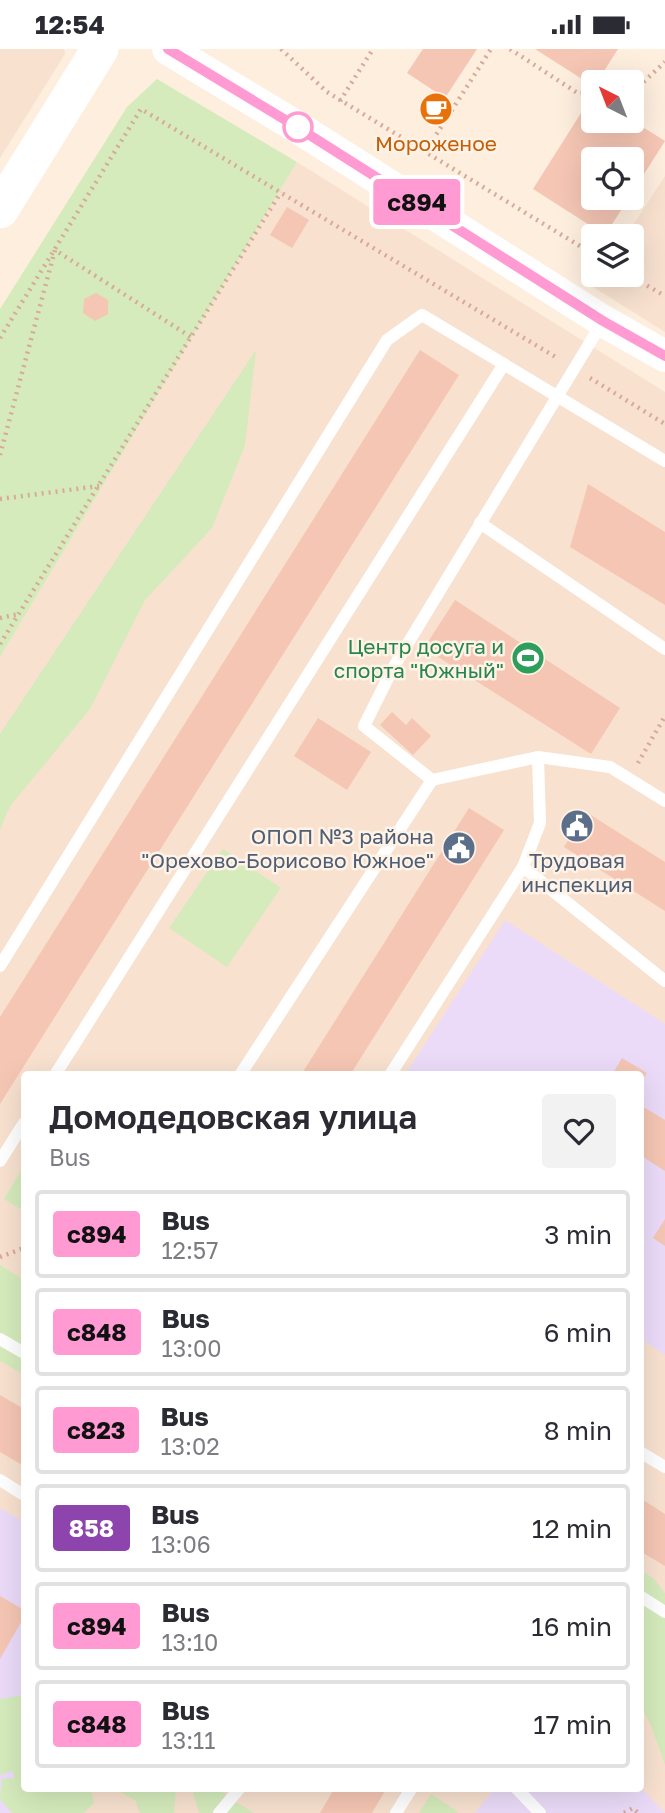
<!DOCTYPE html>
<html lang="en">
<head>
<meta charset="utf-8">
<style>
  :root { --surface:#fff; --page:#f2f2f3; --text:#2b2b33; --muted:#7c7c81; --line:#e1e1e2 }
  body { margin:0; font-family:"Golos Text",sans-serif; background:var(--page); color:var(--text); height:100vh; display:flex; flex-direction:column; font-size:26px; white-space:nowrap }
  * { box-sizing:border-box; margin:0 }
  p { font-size:23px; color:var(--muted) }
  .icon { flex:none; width:38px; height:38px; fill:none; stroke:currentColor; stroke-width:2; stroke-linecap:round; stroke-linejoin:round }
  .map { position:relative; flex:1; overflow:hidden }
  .panel { position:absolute; left:21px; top:1022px; width:623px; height:721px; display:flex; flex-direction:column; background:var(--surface); border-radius:7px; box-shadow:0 7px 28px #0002 }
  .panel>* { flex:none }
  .badge { padding:0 14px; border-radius:5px; font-size:24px; line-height:46px }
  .needle { width:46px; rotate:318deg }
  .buttons { position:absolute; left:581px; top:21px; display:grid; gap:14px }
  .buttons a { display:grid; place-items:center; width:63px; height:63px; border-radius:7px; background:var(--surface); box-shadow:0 7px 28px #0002; font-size:35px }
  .map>.badge { position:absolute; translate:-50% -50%; box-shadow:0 0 0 4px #fff }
  .round { display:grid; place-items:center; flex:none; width:74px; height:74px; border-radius:7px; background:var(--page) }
  .headline { display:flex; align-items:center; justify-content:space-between; height:119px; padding:0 28px }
  h1 { font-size:33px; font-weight:600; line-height:52px }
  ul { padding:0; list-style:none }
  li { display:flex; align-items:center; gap:21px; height:88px; margin:0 14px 10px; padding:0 14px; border:4px solid var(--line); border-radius:7px }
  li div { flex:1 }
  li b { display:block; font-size:26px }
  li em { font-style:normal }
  li .badge { min-width:77px; font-weight:700; text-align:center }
  .status { display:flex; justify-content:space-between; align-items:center; height:49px; padding:0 35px; background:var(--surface); direction:ltr }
  .status svg { height:19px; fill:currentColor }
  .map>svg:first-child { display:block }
  .residential { fill:#f8e1cf; fill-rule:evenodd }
  .education { fill:#ebdbf9 }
  .green { fill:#d5ebbc }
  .building { fill:#f5c6b4 }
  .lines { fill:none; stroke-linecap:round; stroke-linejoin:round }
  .path { stroke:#d9a998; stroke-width:4.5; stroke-dasharray:2 5; stroke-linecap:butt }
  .service { stroke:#fff; stroke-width:12 }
  .tertiary { stroke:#fff; stroke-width:32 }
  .secondary { stroke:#fff; stroke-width:37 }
  .line-casing { stroke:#fff; stroke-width:16 }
  .line { stroke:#ff9ad2; stroke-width:10 }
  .stop-dot { fill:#fff; stroke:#ff9ad2; stroke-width:3.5 }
  .labels { text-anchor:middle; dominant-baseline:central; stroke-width:5; stroke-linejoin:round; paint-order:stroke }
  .food-label { font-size:21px; fill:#c56008; stroke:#fff2e6 }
  .leisure-label { font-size:21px; fill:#27864d; stroke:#fff2e6; text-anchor:end }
  .service-label { font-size:21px; fill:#4e5e75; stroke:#fff2e6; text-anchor:end }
</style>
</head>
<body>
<div class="status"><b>12:54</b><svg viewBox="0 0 49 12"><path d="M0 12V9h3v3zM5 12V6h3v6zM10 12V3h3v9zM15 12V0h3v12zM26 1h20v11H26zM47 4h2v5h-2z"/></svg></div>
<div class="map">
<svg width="665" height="1764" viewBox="0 0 665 1764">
  <rect width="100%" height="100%" fill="#feeede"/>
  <g class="residential">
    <polygon points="0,0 64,0 65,5 0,109"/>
    <path d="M 297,113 L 665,343 L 665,1764 L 0,1764 L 0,608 ZM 24,1026 L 640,1026 L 640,1740 L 24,1740 Z"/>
    <polygon points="665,127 665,283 593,238 601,226 632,226 632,187 626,187"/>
  </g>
  <g class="education">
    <polygon points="505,871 665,975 665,1306 641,1290 640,1026 405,1026"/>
    <polygon points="0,1459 24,1473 24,1740 66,1764 0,1764"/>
    <polygon points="641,1739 665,1764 475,1764 494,1740"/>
  </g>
  <g class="green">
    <polygon points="157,30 297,113 0,608 0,260 127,58"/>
    <polygon points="256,301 245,396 212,479 145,551 90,660 10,757 0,780 0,685"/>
    <polygon points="223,800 281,839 227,918 169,879"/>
    <polygon points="24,1116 24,1162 4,1150"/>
    <polygon points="0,1216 24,1231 24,1326 0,1312"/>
    <polygon points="640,1521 653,1529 665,1544 665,1716 650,1674 641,1657"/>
    <polygon points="24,1646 24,1740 91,1740 94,1754 84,1764 12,1764 0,1750 2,1730 15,1729 12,1722 0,1726 0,1650"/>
    <polygon points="114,1740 176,1740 174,1764 140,1764 135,1751"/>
    <polygon points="192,1740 223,1740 226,1747 254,1764 199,1764"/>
    <polygon points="431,1745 458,1763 457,1764 419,1764"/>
  </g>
  <g class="building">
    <polygon points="423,0 477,0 445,49 407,24"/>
    <polygon points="535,0 618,0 597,33 593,33 593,37"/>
    <polygon points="593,45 593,72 633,72 665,92 632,144 632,110 593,110 593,149 629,149 605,186 533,140"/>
    <polygon points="432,50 446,58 439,70 425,61"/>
    <polygon points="287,158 309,171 292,199 270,186"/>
    <polygon points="96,244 108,251 108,265 95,272 83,264 84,250"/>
    <polygon points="420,301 459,326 0,1055 0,968"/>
    <polygon points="588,435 665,483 665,556 570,498"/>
    <polygon points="455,551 620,659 591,705 424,599"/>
    <polygon points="392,663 406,676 412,669 431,687 413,706 380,676"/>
    <polygon points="318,669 371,703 347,741 294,707"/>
    <polygon points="469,759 504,781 350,1026 301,1026"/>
    <polygon points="586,763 665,813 665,862 564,798"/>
    <polygon points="622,1009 647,1024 640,1034 640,1026 612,1026"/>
    <polygon points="640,1056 665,1071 665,1122 640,1106"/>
    <polygon points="665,1170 665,1197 653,1189"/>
    <polygon points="0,1346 24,1360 24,1417 0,1403"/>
    <polygon points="640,1449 665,1465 665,1517 640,1502"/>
    <polygon points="0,1547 24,1561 24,1568 0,1610"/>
    <polygon points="334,1740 386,1740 372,1764 320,1764"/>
  </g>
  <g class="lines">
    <g class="path">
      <polyline points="281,0 327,43 593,205"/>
      <polyline points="510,0 579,45 593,43"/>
      <polyline points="632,39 637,39 665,13"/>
      <polyline points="340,52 373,0"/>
      <polyline points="425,103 491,0"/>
      <polyline points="629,226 665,247"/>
      <polyline points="0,289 141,60 559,310"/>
      <polyline points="590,329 665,375"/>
      <polyline points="0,406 55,201 191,288"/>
      <polyline points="0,450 99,437"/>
      <polyline points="0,569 19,565"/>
      <polyline points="0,595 281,143"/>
      <polyline points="638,714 665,667"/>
      <polyline points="0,1208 24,1199"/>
      <polyline points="624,1764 633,1759 638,1764"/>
    </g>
    <g class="service">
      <polyline points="480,474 665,600"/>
      <polyline points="538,708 540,774 523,818 665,932"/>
      <polyline points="432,731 538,708 610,718 665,752"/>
      <polyline points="0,917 387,291 422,266 665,412"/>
      <polyline points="55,1026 504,315"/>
      <polyline points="240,1026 432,731 364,677 393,619 603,272"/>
      <polyline points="390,1026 523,818"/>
      <polyline points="0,1112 24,1074"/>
      <polyline points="0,1290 24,1304"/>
      <polyline points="640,1403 665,1418"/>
      <polyline points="0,1431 24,1446"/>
      <polyline points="640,1547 665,1563"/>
      <polyline points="517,1740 540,1764"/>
      <polyline points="219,1764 239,1740"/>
      <polyline points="396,1764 411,1740"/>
    </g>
    <polyline class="tertiary" points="168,0 297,78 603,272 665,307"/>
    <polyline class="secondary" points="0,161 100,0"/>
  </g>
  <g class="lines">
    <defs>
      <polyline id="line" points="168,0 297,78 603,272 665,307"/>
    </defs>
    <use href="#line" class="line-casing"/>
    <use href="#line" class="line"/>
  </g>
  <defs>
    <symbol id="cafe-disc" viewBox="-11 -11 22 22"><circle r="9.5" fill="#e8710a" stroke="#fff2e6"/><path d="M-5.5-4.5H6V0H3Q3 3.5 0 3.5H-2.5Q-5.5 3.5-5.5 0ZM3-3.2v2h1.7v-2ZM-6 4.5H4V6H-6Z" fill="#fff"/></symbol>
    <symbol id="stadium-disc" viewBox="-11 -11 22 22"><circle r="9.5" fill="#2e9e5b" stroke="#fff2e6"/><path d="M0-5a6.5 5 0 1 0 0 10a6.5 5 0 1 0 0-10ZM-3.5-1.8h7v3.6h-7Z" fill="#fff"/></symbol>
    <symbol id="civic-disc" viewBox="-11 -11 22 22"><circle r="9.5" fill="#5c6f8a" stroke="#fff2e6"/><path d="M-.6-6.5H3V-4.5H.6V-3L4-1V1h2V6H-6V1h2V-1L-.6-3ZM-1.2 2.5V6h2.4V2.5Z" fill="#fff"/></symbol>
  </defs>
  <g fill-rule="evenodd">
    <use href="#cafe-disc" x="417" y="41" width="38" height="38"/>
    <use href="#stadium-disc" x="509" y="590" width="38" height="38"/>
    <use href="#civic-disc" x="558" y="758" width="38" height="38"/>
    <use href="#civic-disc" x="440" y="780" width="38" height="38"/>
  </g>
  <circle class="stop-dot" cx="298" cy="78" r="14"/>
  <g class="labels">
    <g class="food-label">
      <text x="436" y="94">Мороженое</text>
    </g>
    <g class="leisure-label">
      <text x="504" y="597">Центр досуга и<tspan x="504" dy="24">спорта "Южный"</tspan></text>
    </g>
    <g class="service-label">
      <text x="434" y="787">ОПОП №3 района<tspan x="434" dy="24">"Орехово-Борисово Южное"</tspan></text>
      <text x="577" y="811" text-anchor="middle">Трудовая<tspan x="577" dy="24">инспекция</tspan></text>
    </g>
  </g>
</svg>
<div class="buttons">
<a><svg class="needle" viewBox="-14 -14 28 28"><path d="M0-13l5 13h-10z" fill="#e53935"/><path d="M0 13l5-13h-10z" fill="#7c7c81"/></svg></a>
<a><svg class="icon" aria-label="locate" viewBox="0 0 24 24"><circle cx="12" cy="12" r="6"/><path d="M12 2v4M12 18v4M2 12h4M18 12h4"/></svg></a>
<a><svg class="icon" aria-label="layers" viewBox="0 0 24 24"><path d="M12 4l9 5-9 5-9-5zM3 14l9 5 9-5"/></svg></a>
</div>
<b class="badge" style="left:417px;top:153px;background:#ff9ad2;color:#111">с894</b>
<section class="panel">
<div class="headline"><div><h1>Домодедовская улица</h1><p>Bus</p></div><a class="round"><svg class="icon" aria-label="heart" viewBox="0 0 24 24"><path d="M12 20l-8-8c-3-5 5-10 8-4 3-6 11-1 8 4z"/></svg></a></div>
<ul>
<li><span class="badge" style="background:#ff9ad2;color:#111">с894</span><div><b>Bus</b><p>12:57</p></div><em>3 min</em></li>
<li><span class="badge" style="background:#ff9ad2;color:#111">с848</span><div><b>Bus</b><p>13:00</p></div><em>6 min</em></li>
<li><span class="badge" style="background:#ff9ad2;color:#111">с823</span><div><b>Bus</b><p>13:02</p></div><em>8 min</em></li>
<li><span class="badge" style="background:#8e44ad;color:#fff">858</span><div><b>Bus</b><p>13:06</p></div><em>12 min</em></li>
<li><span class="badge" style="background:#ff9ad2;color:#111">с894</span><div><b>Bus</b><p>13:10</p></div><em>16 min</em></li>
<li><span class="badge" style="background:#ff9ad2;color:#111">с848</span><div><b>Bus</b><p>13:11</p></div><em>17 min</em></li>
</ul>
</section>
</div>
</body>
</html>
